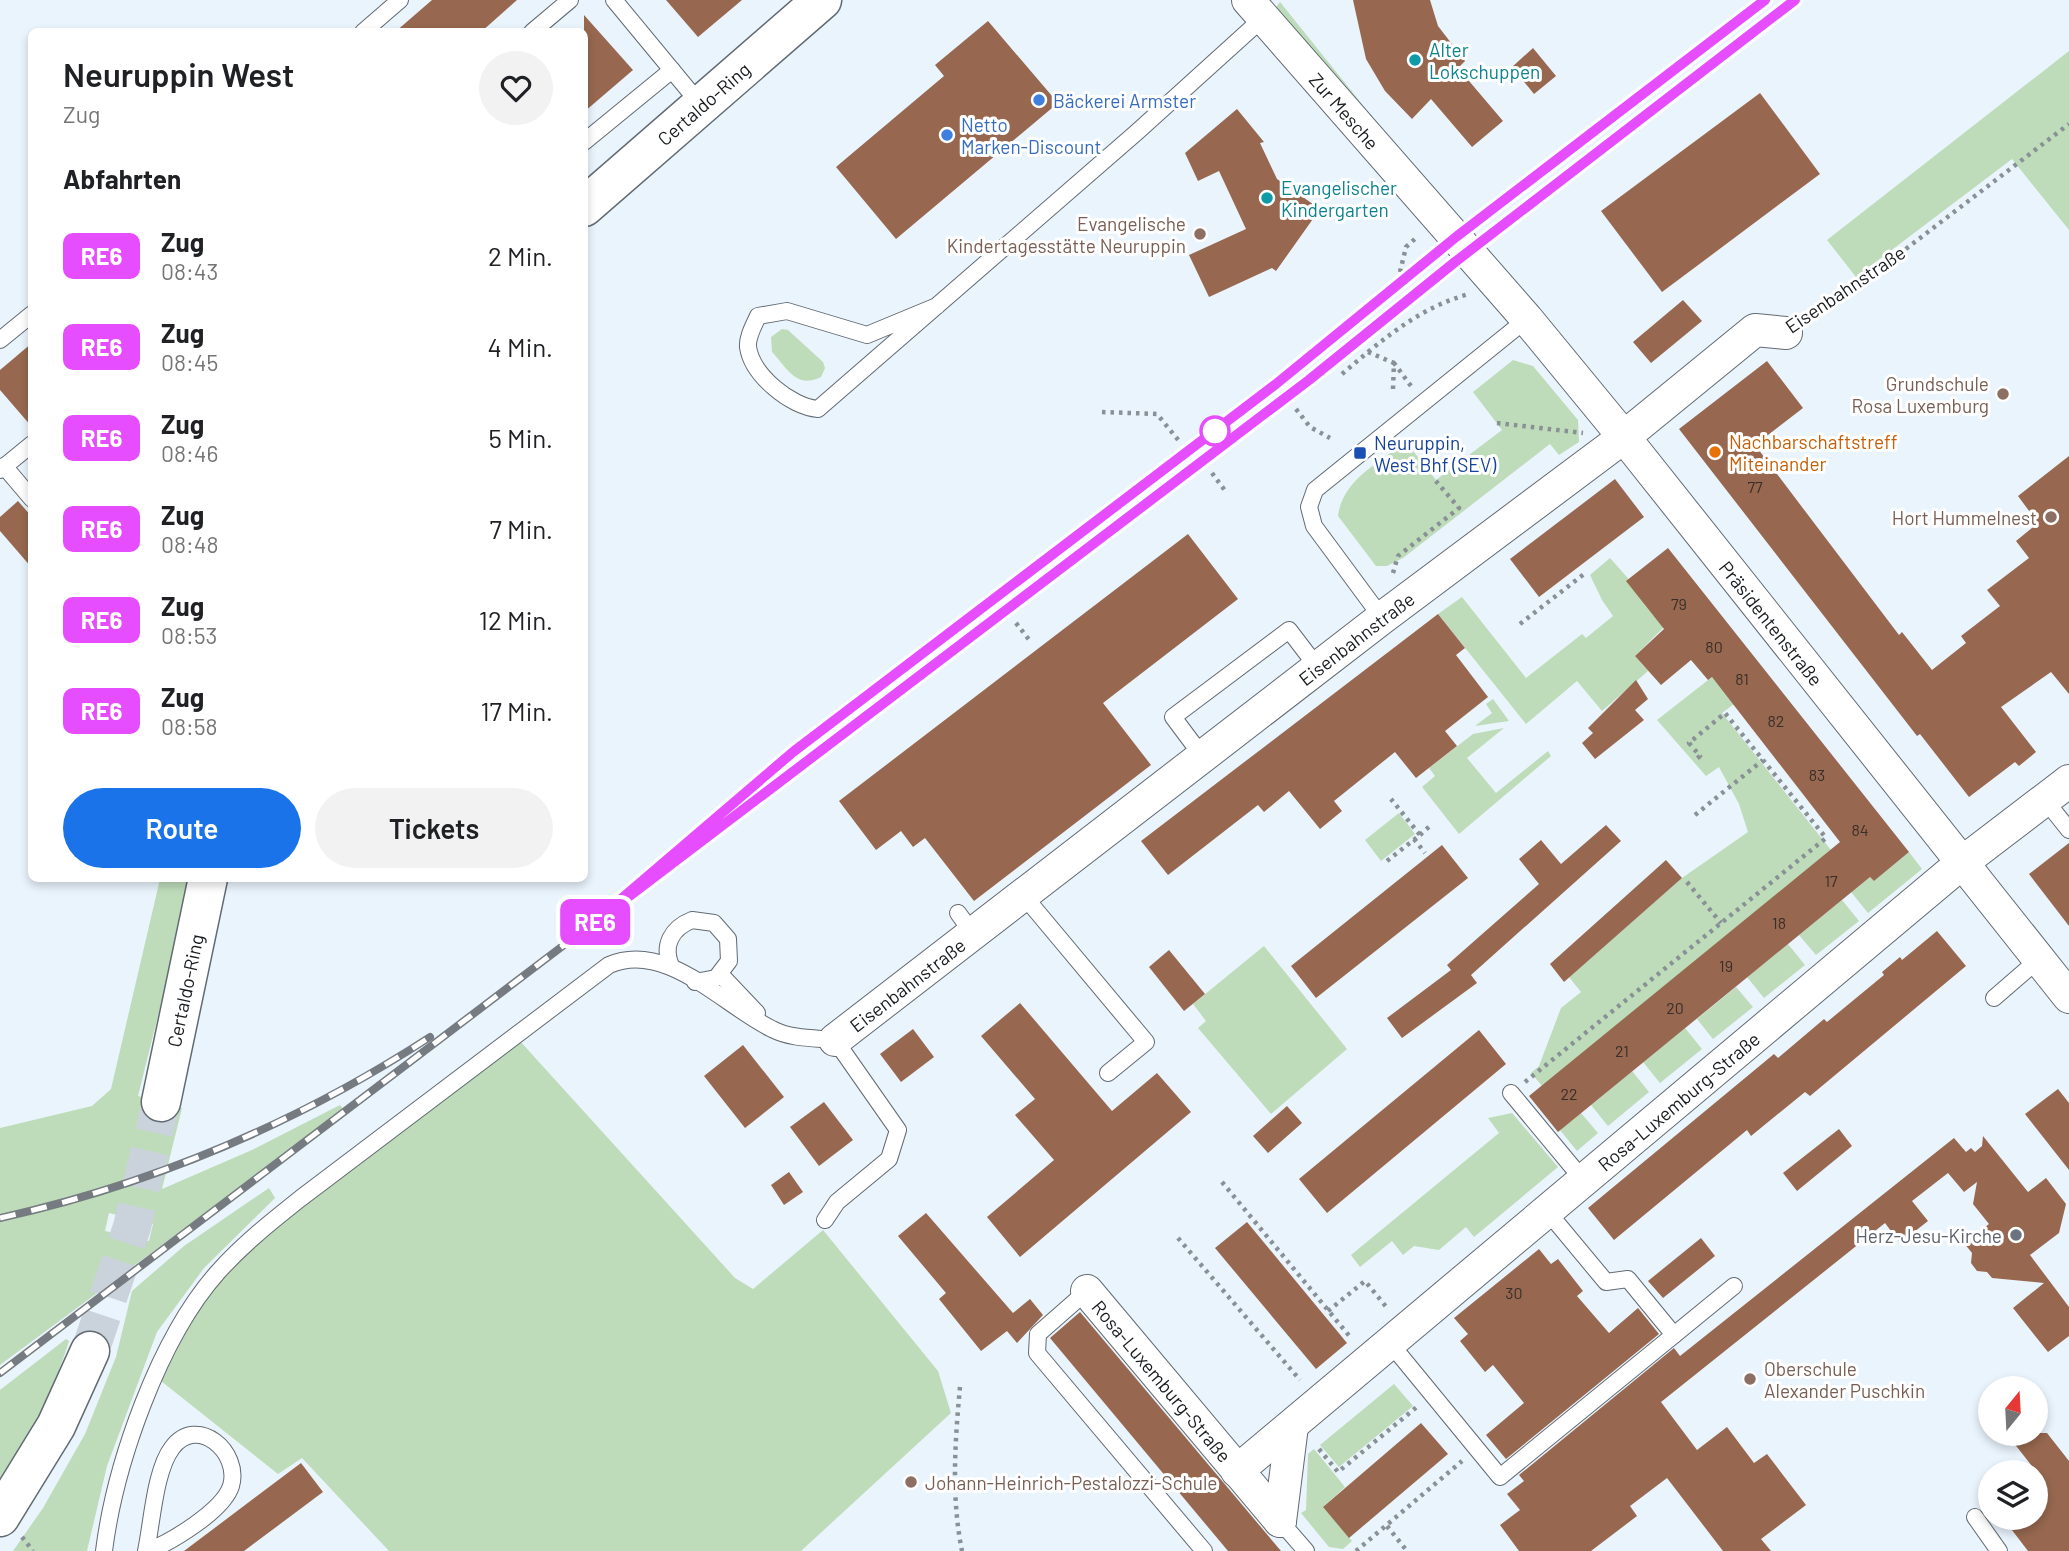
<!DOCTYPE html>
<html lang="de">
<head>
<meta charset="utf-8">
<style>
  :root { --surface:#fff; --page:#f2f2f2; --text:#202124; --muted:#757577; --accent:#1a73e8 }
  body { margin:0; font-family:Barlow,sans-serif; background:var(--page); color:var(--text); height:100vh; display:flex; flex-direction:column; font-size:26px; white-space:nowrap }
  * { box-sizing:border-box; margin:0 }
  p { font-size:23px; color:var(--muted) }
  .icon { flex:none; width:38px; height:38px; fill:none; stroke:currentColor; stroke-width:2; stroke-linecap:round; stroke-linejoin:round }
  .map { position:relative; flex:1; overflow:hidden }
  .sheet { position:absolute; left:28px; top:28px; width:560px; height:854px; display:flex; flex-direction:column; background:var(--surface); border-radius:10px; box-shadow:0 4px 10px #0003 }
  .sheet>* { flex:none }
  .badge { padding:0 14px; border-radius:10px; font-size:24px; line-height:46px }
  .needle { width:46px; rotate:18deg }
  .buttons { position:absolute; left:1978px; top:1376px; display:grid; gap:14px }
  .buttons a { display:grid; place-items:center; width:70px; height:70px; border-radius:50%; background:var(--surface); box-shadow:0 4px 10px #0003; font-size:35px }
  .map>.badge { position:absolute; translate:-50% -50%; box-shadow:0 0 0 4px #fff }
  h2 { padding:0 35px; font-size:26px; line-height:63px }
  .round { display:grid; place-items:center; flex:none; width:74px; height:74px; border-radius:37px; background:var(--page) }
  .head { display:flex; align-items:center; justify-content:space-between; height:119px; padding:0 35px }
  h1 { font-size:33px; font-weight:600; line-height:52px }
  .cta { display:flex; gap:14px; margin-top:auto; padding:14px 35px }
  .cta a { flex:1; height:80px; border-radius:42px; background:var(--accent); color:#fff; font-size:28px; font-weight:600; line-height:80px; text-align:center }
  .cta a+a { background:var(--page); color:var(--text) }
  ul { padding:0; list-style:none }
  li { display:flex; align-items:center; gap:21px; height:91px; padding:0 35px }
  li div { flex:1 }
  li b { display:block; font-size:26px }
  li em { font-style:normal }
  li .badge { min-width:77px; font-weight:700; text-align:center }
  .map>svg:first-child { display:block }
  .green { fill:#bedcba; fill-rule:evenodd }
  .building { fill:#97684f }
  .lines { fill:none; stroke-linecap:round; stroke-linejoin:round }
  .secondary-tunnel { stroke:#cad3dc; stroke-width:38; stroke-dasharray:38 19; stroke-linecap:butt }
  .lane-casing { stroke:#626a72; stroke-width:18 }
  .street-casing { stroke:#626a72; stroke-width:34 }
  .secondary-casing { stroke:#626a72; stroke-width:41 }
  .path { stroke:#899096; stroke-width:4.5; stroke-dasharray:3.5 5; stroke-linecap:butt }
  .lane { stroke:#fff; stroke-width:16 }
  .street { stroke:#fff; stroke-width:32 }
  .secondary { stroke:#fff; stroke-width:38 }
  .rail-casing { stroke:#757b81; stroke-width:8 }
  .rail { stroke:#fff; stroke-width:5; stroke-dasharray:16; stroke-linecap:butt }
  .line-casing { stroke:#fff; stroke-width:16 }
  .line { stroke:#e64dff; stroke-width:10 }
  .culture-dot { fill:#0f9aa8; stroke:#fff; stroke-width:2.5 }
  .shop-dot { fill:#3f7fe0; stroke:#fff; stroke-width:2.5 }
  .education-dot { fill:#8d6e63; stroke:#fff; stroke-width:2.5 }
  .stop-dot { fill:#fff; stroke:#e64dff; stroke-width:3.5 }
  .food-dot { fill:#e8710a; stroke:#fff; stroke-width:2.5 }
  .transit-dot { fill:#1a4fb4; stroke:#fff; stroke-width:2.5 }
  .worship-dot { fill:#6b7280; stroke:#fff; stroke-width:2.5 }
  .labels { text-anchor:middle; dominant-baseline:central; stroke-width:6; stroke-linejoin:round; paint-order:stroke }
  .number-label { font-size:16px; fill:#382e2a }
  .culture-label { font-size:19px; fill:#0d838f; stroke:#fff; text-anchor:start }
  .shop-label { font-size:19px; fill:#366cbe; stroke:#fff; text-anchor:start }
  .street-label { font-size:19px; fill:#181b1e; stroke:#fff }
  .education-label { font-size:19px; fill:#785e54; stroke:#fff; text-anchor:end }
  .food-label { font-size:19px; fill:#c56008; stroke:#fff; text-anchor:start }
  .transit-label { font-size:19px; fill:#164399; stroke:#fff; text-anchor:start }
  .worship-label { font-size:19px; fill:#5b616d; stroke:#fff; text-anchor:end }
</style>
</head>
<body>
<div class="map">
<svg width="2069" height="1551" viewBox="0 0 2069 1551">
  <rect width="100%" height="100%" fill="#eaf4fd"/>
  <g class="green">
    <polygon points="1280,2 1378,124 1374,130 1274,10"/>
    <polygon points="2069,51 2069,230 2012,159 1856,277 1827,240"/>
    <path d="M 782,329 L 788,330 L 823,362 L 825,368 L 821,377 C 796,389 788,369 772,352 L 771,337 Z"/>
    <path d="M 1513,360 L 1533,366 L 1578,420 L 1579,442 L 1559,455 L 1550,444 L 1403,558 L 1387,566 L 1376,566 L 1338,516 C 1342,480 1380,462 1406,442 L 1436,480 L 1502,430 L 1473,392 Z"/>
    <polygon points="1610,558 1642,594 1645,605 1653,615 1666,625 1635,656 1648,671 1602,711 1577,681 1526,724 1438,614 1462,597 1526,678 1582,634 1586,638 1613,616 1602,600 1590,575"/>
    <polygon points="1712,677 1734,704 1722,713 1831,850 1542,1086 1531,1073 1539,1066 1561,1008 1581,992 1569,977 1682,878 1748,832 1739,804 1719,767 1706,776 1657,720"/>
    <polygon points="1493,699 1509,721 1475,726 1492,713 1486,704"/>
    <polygon points="1504,728 1467,758 1496,793 1548,751 1551,756 1459,834 1422,787 1435,776 1429,768 1473,734"/>
    <polygon points="1399,813 1415,834 1381,861 1365,840"/>
    <polygon points="1909,852 1922,869 1868,913 1851,892 1870,877 1874,881"/>
    <path d="M 160,879 L 192,879 L 138,1096 L 182,1108 L 162,1189 L 252,1150 L 340,1105 L 344,1110 L 0,1365 L 0,1128 L 92,1106 L 111,1089 ZM 109,1213 L 153,1224 L 149,1241 L 105,1231 Z"/>
    <polygon points="1842,900 1859,921 1816,955 1799,935"/>
    <polygon points="1788,944 1805,965 1764,998 1747,977"/>
    <polygon points="1264,946 1347,1049 1271,1114 1198,1028 1206,1021 1193,1004"/>
    <polygon points="1736,987 1753,1007 1713,1039 1697,1019"/>
    <polygon points="1685,1028 1702,1049 1660,1083 1643,1062"/>
    <polygon points="519,1040 735,1278 753,1289 823,1230 938,1371 951,1413 801,1551 389,1551 302,1458 278,1474 161,1381 194,1316 220,1277 258,1237"/>
    <polygon points="1632,1071 1649,1092 1608,1126 1591,1105"/>
    <polygon points="1512,1113 1558,1167 1474,1237 1466,1227 1439,1250 1414,1246 1403,1255 1392,1241 1360,1267 1351,1255 1499,1133 1488,1118"/>
    <polygon points="1581,1113 1598,1133 1577,1151 1560,1130"/>
    <polygon points="269,1188 275,1198 204,1268 157,1332 107,1466 87,1551 13,1551 43,1508 85,1434 116,1357 132,1291 184,1246"/>
    <path d="M 66,1339 L 69,1341 C 53,1391 30,1444 0,1487 L 0,1390 Z"/>
    <polygon points="1394,1384 1413,1406 1339,1467 1320,1445"/>
    <polygon points="1314,1449 1345,1487 1323,1507 1352,1541 1343,1549 1329,1547 1301,1513 1306,1510 1308,1454"/>
  </g>
  <g class="building">
    <polygon points="432,0 517,0 481,32 395,32"/>
    <polygon points="666,0 742,0 698,37"/>
    <polygon points="1353,0 1430,0 1438,26 1465,61 1458,68 1503,121 1472,147 1431,99 1412,119 1385,91 1366,59"/>
    <polygon points="584,15 633,70 584,112"/>
    <polygon points="988,21 1058,103 896,239 836,167 944,76 935,65"/>
    <polygon points="1533,48 1556,76 1534,94 1512,67"/>
    <polygon points="1760,93 1820,174 1662,292 1601,211"/>
    <polygon points="1237,109 1264,142 1260,143 1277,179 1320,209 1276,271 1272,268 1209,297 1189,255 1246,229 1219,171 1198,181 1185,153"/>
    <polygon points="1683,300 1702,321 1651,363 1633,342"/>
    <polygon points="32,343 32,427 0,390 0,370"/>
    <polygon points="1767,361 1803,408 1755,445 1899,635 1902,632 1932,670 1966,643 1961,636 2000,606 1987,590 2029,558 2016,541 2038,523 2018,496 2069,456 2069,694 2051,672 2001,707 2036,752 2019,766 2015,762 1969,797 1920,734 1917,736 1679,429"/>
    <polygon points="1615,479 1644,517 1539,597 1510,559"/>
    <polygon points="18,501 32,517 32,568 0,531 0,517"/>
    <polygon points="1188,534 1238,599 1103,703 1151,765 974,901 925,838 913,847 901,831 876,850 839,801"/>
    <polygon points="1668,548 1909,852 1874,881 1870,877 1558,1132 1529,1096 1840,842 1712,677 1708,680 1691,660 1661,685 1635,656 1664,629 1626,581"/>
    <polygon points="1438,614 1465,648 1456,655 1488,697 1445,731 1457,746 1416,778 1395,752 1334,801 1342,811 1320,829 1289,791 1264,812 1258,805 1168,875 1141,841"/>
    <polygon points="1636,680 1648,699 1635,710 1644,720 1595,759 1582,743 1593,733 1588,728"/>
    <polygon points="1606,825 1621,841 1471,975 1477,983 1402,1038 1387,1018 1451,970 1447,965 1539,884 1519,859 1541,840 1561,864"/>
    <polygon points="2069,843 2069,926 2029,874"/>
    <polygon points="1442,845 1468,878 1316,998 1291,966"/>
    <polygon points="1666,860 1682,878 1564,982 1550,964"/>
    <polygon points="1937,931 1966,966 1810,1096 1805,1092 1751,1136 1747,1130 1614,1240 1588,1208 1774,1054 1778,1058 1824,1019 1827,1022 1884,975 1882,972 1900,957 1902,960"/>
    <polygon points="1169,950 1205,994 1184,1011 1149,967"/>
    <polygon points="1020,1003 1112,1111 1157,1073 1191,1112 1020,1257 987,1217 1054,1160 1015,1115 1035,1099 981,1036"/>
    <polygon points="913,1029 934,1057 901,1082 880,1054"/>
    <polygon points="1479,1030 1506,1064 1327,1213 1299,1179"/>
    <polygon points="743,1045 784,1097 745,1128 704,1076"/>
    <polygon points="2058,1089 2069,1103 2069,1170 2025,1114"/>
    <polygon points="824,1102 853,1140 819,1166 790,1127"/>
    <polygon points="1287,1106 1302,1123 1268,1153 1253,1136"/>
    <polygon points="1839,1129 1852,1146 1797,1191 1783,1173"/>
    <polygon points="1983,1136 2028,1192 2046,1178 2066,1204 2059,1233 2030,1255 2069,1307 2069,1336 2048,1352 2013,1308 2044,1283 1992,1278 1987,1272 1977,1271 1971,1263 1972,1253 1964,1243 1989,1224 1973,1204 1977,1182 1964,1192 1948,1173 1912,1201 1928,1221 1900,1243 1885,1223 1661,1402 1697,1450 1727,1427 1754,1463 1767,1454 1806,1505 1761,1539 1771,1551 1723,1551 1667,1478 1630,1506 1637,1516 1591,1551 1519,1551 1500,1525 1520,1510 1507,1494 1524,1481 1519,1475 1674,1348 1680,1356 1954,1138 1966,1152 1971,1148 1975,1152 1982,1146"/>
    <polygon points="789,1172 803,1192 784,1205 771,1185"/>
    <polygon points="926,1213 1013,1313 1030,1299 1043,1315 1017,1343 1007,1331 981,1351 939,1299 946,1293 898,1236"/>
    <polygon points="1247,1222 1347,1343 1316,1369 1215,1248"/>
    <polygon points="1701,1238 1715,1256 1663,1298 1648,1281"/>
    <polygon points="1539,1249 1551,1264 1558,1259 1583,1291 1577,1296 1609,1333 1638,1308 1659,1334 1506,1459 1486,1435 1524,1403 1493,1365 1485,1372 1460,1341 1468,1334 1454,1318"/>
    <polygon points="1080,1312 1223,1482 1281,1551 1228,1551 1050,1338"/>
    <polygon points="1421,1423 1448,1454 1349,1538 1323,1507"/>
    <polygon points="2006,1433 2047,1433 2069,1461 2069,1551 2028,1551 2002,1517 2035,1517 2035,1470"/>
    <polygon points="301,1463 323,1492 244,1551 184,1551"/>
  </g>
  <g class="lines">
    <polyline class="secondary-tunnel" points="90,1351 132,1227 161,1102"/>
    <defs>
      <g id="lane">
        <polyline points="614,0 700,104"/>
        <polyline points="363,32 400,0"/>
        <polyline points="532,32 570,0"/>
        <polyline points="584,142 672,70"/>
        <path d="M 937,306 L 867,335 L 787,311 L 758,316 C 754,325 747,337 748,347 C 752,375 791,407 818,409 L 1137,132 L 1263,18"/>
        <polyline points="0,340 32,314"/>
        <polyline points="4,466 32,499"/>
        <polyline points="0,470 32,444"/>
        <polyline points="1382,618 1314,526 1309,507 1315,490 1527,319"/>
        <polyline points="1203,757 1173,717 1289,630 1318,668"/>
        <polyline points="2045,800 2069,830"/>
        <polyline points="1024,896 1146,1042 1108,1073"/>
        <polyline points="958,913 974,935"/>
        <path d="M 671,966 C 662,945 672,928 692,920 L 714,923 L 728,939 L 729,961 L 716,978 L 695,982"/>
        <polyline points="720,974 757,1013"/>
        <polyline points="1994,998 2039,959"/>
        <polyline points="1511,1093 1584,1181"/>
        <polyline points="1087,1291 1038,1334 1037,1353 1204,1551"/>
        <polyline points="1674,1335 1734,1286"/>
        <polyline points="1390,1343 1500,1477 1674,1335 1628,1279 1606,1282 1547,1211"/>
        <polyline points="1975,1517 1999,1551"/>
        <polyline points="1280,1521 1306,1551"/>
        <path d="M 104,1551 C 115,1464 159,1338 218,1272 C 243,1244 272,1221 301,1198 L 609,965 C 666,940 723,1005 772,1029 C 791,1039 815,1038 835,1040 L 898,1130 L 889,1159 L 837,1202 L 825,1220"/>
        <path d="M 146,1551 C 152,1523 155,1470 172,1448 C 197,1414 241,1452 231,1486 C 223,1511 171,1542 148,1551"/>
      </g>
      <g id="street">
        <path id="s1" d="M 1248,0 L 1527,319 L 1624,437 L 2069,997"/>
        <path id="s2" d="M 835,1040 L 1382,618 L 1624,437 L 1755,330 L 1786,333"/>
        <path id="s3" d="M 1087,1291 L 1280,1521"/>
        <path id="s4" d="M 1237,1471 L 1963,862 L 2069,781"/>
        <polyline points="1280,1521 1292,1426"/>
      </g>
      <g id="secondary">
        <path id="s5" d="M 584,207 L 822,0"/>
        <path id="s6" d="M 161,1102 L 208,878"/>
        <polyline points="0,1517 56,1426 90,1351"/>
      </g>
    </defs>
    <use href="#lane" class="lane-casing"/>
    <use href="#street" class="street-casing"/>
    <use href="#secondary" class="secondary-casing"/>
    <g class="path">
      <polyline points="1400,272 1406,247 1417,237"/>
      <polyline points="1809,318 1860,284 2069,124"/>
      <path d="M 1368,352 C 1400,326 1429,305 1469,294"/>
      <polyline points="1342,374 1368,352 1394,363"/>
      <polyline points="1393,389 1394,363 1411,386"/>
      <polyline points="1296,409 1310,427 1330,438"/>
      <polyline points="1102,412 1157,414 1179,441"/>
      <polyline points="1497,423 1583,433"/>
      <polyline points="1212,473 1226,492"/>
      <polyline points="1393,573 1398,556 1459,508 1435,480"/>
      <polyline points="1016,623 1030,641"/>
      <polyline points="1520,624 1584,574"/>
      <polyline points="1695,815 1763,760"/>
      <polyline points="1420,835 1431,825"/>
      <polyline points="1414,839 1425,853"/>
      <polyline points="1387,861 1420,835 1391,799"/>
      <polyline points="1687,882 1721,923"/>
      <polyline points="1525,1082 1826,838 1725,713 1689,743 1700,756 1694,761"/>
      <polyline points="1222,1182 1351,1338"/>
      <polyline points="1178,1238 1300,1380"/>
      <polyline points="1328,1311 1365,1281 1388,1309"/>
      <path d="M 960,1387 C 955,1441 951,1497 962,1551"/>
      <polyline points="1319,1449 1338,1472 1418,1406"/>
      <polyline points="1387,1526 1407,1551"/>
      <polyline points="22,1537 33,1551"/>
      <polyline points="1356,1551 1462,1461"/>
    </g>
    <use href="#lane" class="lane"/>
    <use href="#street" class="street"/>
    <use href="#secondary" class="secondary"/>
    <defs>
      <g id="rail">
        <polyline points="692,838 793,752 1276,384 1456,238 1765,0"/>
        <path d="M 0,1218 C 153,1184 299,1122 430,1037"/>
        <polyline points="0,1373 1244,429 1455,262 1795,0"/>
      </g>
    </defs>
    <use href="#rail" class="rail-casing"/>
    <use href="#rail" class="rail"/>
  </g>
  <g class="lines">
    <defs>
      <polyline id="line" points="1765,0 1456,237 1276,384 793,752 586,929 1309,380 1455,262 1795,0"/>
    </defs>
    <use href="#line" class="line-casing"/>
    <use href="#line" class="line"/>
  </g>
  <g class="culture-dot">
    <circle cx="1415" cy="60" r="7"/>
    <circle cx="1267" cy="198" r="7"/>
  </g>
  <g class="shop-dot">
    <circle cx="1039" cy="100" r="7"/>
    <circle cx="947" cy="135" r="7"/>
  </g>
  <g class="education-dot">
    <circle cx="1200" cy="234" r="7"/>
    <circle cx="2003" cy="394" r="7"/>
    <circle cx="2051" cy="517" r="7"/>
    <circle cx="1750" cy="1379" r="7"/>
    <circle cx="911" cy="1482" r="7"/>
  </g>
  <circle class="stop-dot" cx="1215" cy="431" r="14"/>
  <circle class="food-dot" cx="1715" cy="452" r="7"/>
  <rect class="transit-dot" x="1353" y="446" width="14" height="14" rx="3.5"/>
  <circle class="worship-dot" cx="2016" cy="1235" r="7"/>
  <g class="labels">
    <g class="number-label">
      <text x="1755" y="486">77</text>
      <text x="1679" y="603">79</text>
      <text x="1714" y="646">80</text>
      <text x="1742" y="678">81</text>
      <text x="1776" y="720">82</text>
      <text x="1817" y="774">83</text>
      <text x="1860" y="829">84</text>
      <text x="1831" y="880">17</text>
      <text x="1779" y="922">18</text>
      <text x="1726" y="965">19</text>
      <text x="1675" y="1007">20</text>
      <text x="1622" y="1050">21</text>
      <text x="1569" y="1093">22</text>
      <text x="1514" y="1292">30</text>
    </g>
    <g class="culture-label">
      <text x="1429" y="49">Alter<tspan x="1429" dy="22">Lokschuppen</tspan></text>
      <text x="1281" y="187">Evangelischer<tspan x="1281" dy="22">Kindergarten</tspan></text>
    </g>
    <g class="shop-label">
      <text x="1053" y="100">Bäckerei Armster</text>
      <text x="961" y="124">Netto<tspan x="961" dy="22">Marken-Discount</tspan></text>
    </g>
    <g class="street-label">
      <text stroke="none"><textPath href="#s5" startOffset="158">Certaldo-Ring</textPath></text>
      <text stroke="none"><textPath href="#s1" startOffset="147">Zur Mesche</textPath></text>
      <text transform="translate(1845 289) rotate(-34)">Eisenbahnstraße</text>
      <text stroke="none"><textPath href="#s1" startOffset="814">Präsidentenstraße</textPath></text>
      <text stroke="none"><textPath href="#s2" startOffset="658">Eisenbahnstraße</textPath></text>
      <text stroke="none"><textPath href="#s2" startOffset="91">Eisenbahnstraße</textPath></text>
      <text stroke="none"><textPath href="#s6" startOffset="114">Certaldo-Ring</textPath></text>
      <text stroke="none"><textPath href="#s4" startOffset="576">Rosa-Luxemburg-Straße</textPath></text>
      <text stroke="none"><textPath href="#s3" startOffset="117">Rosa-Luxemburg-Straße</textPath></text>
    </g>
    <g class="education-label">
      <text x="1186" y="223">Evangelische<tspan x="1186" dy="22">Kindertagesstätte Neuruppin</tspan></text>
      <text x="1989" y="383">Grundschule<tspan x="1989" dy="22">Rosa Luxemburg</tspan></text>
      <text x="2037" y="517">Hort Hummelnest</text>
      <text x="1764" y="1368" text-anchor="start">Oberschule<tspan x="1764" dy="22">Alexander Puschkin</tspan></text>
      <text x="925" y="1482" text-anchor="start">Johann-Heinrich-Pestalozzi-Schule</text>
    </g>
    <g class="food-label">
      <text x="1729" y="441">Nachbarschaftstreff<tspan x="1729" dy="22">Miteinander</tspan></text>
    </g>
    <g class="transit-label">
      <text x="1374" y="442">Neuruppin,<tspan x="1374" dy="22">West Bhf (SEV)</tspan></text>
    </g>
    <g class="worship-label">
      <text x="2002" y="1235">Herz-Jesu-Kirche</text>
    </g>
  </g>
</svg>
<div class="buttons">
<a><svg class="needle" viewBox="-14 -14 28 28"><path d="M0-13l5 13h-10z" fill="#e53935"/><path d="M0 13l5-13h-10z" fill="#757577"/></svg></a>
<a><svg class="icon" aria-label="layers" viewBox="0 0 24 24"><path d="M12 4l9 5-9 5-9-5zM3 14l9 5 9-5"/></svg></a>
</div>
<b class="badge" style="left:595px;top:922px;background:#e64dff;color:#fff">RE6</b>
<section class="sheet">
<div class="head"><div><h1>Neuruppin West</h1><p>Zug</p></div><a class="round"><svg class="icon" aria-label="heart" viewBox="0 0 24 24"><path d="M12 20l-8-8c-3-5 5-10 8-4 3-6 11-1 8 4z"/></svg></a></div>
<h2>Abfahrten</h2>
<ul>
<li><span class="badge" style="background:#e64dff;color:#fff">RE6</span><div><b>Zug</b><p>08:43</p></div><em>2 Min.</em></li>
<li><span class="badge" style="background:#e64dff;color:#fff">RE6</span><div><b>Zug</b><p>08:45</p></div><em>4 Min.</em></li>
<li><span class="badge" style="background:#e64dff;color:#fff">RE6</span><div><b>Zug</b><p>08:46</p></div><em>5 Min.</em></li>
<li><span class="badge" style="background:#e64dff;color:#fff">RE6</span><div><b>Zug</b><p>08:48</p></div><em>7 Min.</em></li>
<li><span class="badge" style="background:#e64dff;color:#fff">RE6</span><div><b>Zug</b><p>08:53</p></div><em>12 Min.</em></li>
<li><span class="badge" style="background:#e64dff;color:#fff">RE6</span><div><b>Zug</b><p>08:58</p></div><em>17 Min.</em></li>
</ul>
<div class="cta"><a>Route</a><a>Tickets</a></div>
</section>
</div>
</body>
</html>
